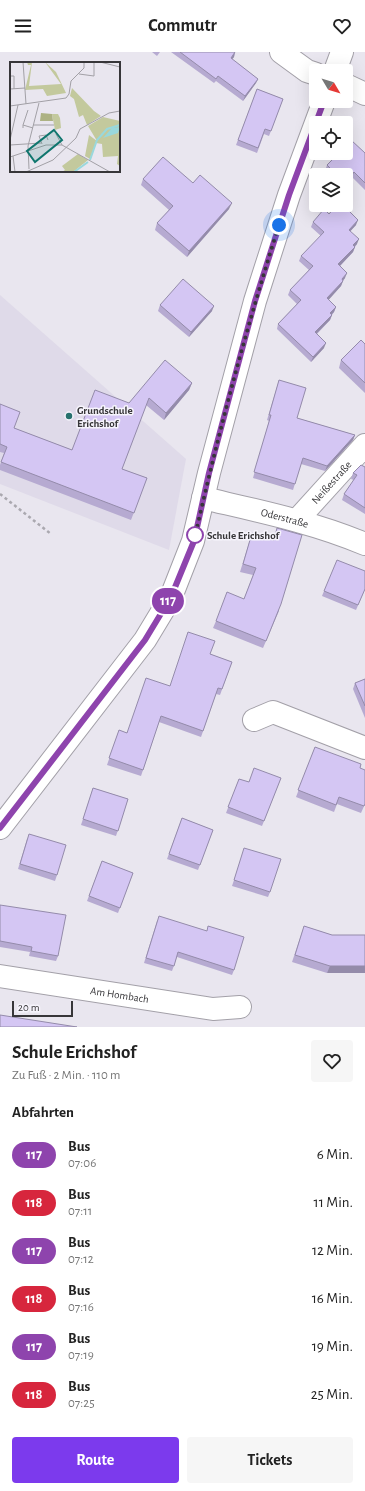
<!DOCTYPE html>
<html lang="de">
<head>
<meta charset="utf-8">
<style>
  :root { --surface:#fff; --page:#f6f6f6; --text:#222; --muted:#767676; --accent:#7c3aed }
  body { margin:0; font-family:"Alegreya Sans",sans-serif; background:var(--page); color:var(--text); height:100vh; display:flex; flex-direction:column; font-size:15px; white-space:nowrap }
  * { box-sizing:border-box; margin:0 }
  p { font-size:13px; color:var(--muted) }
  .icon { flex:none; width:22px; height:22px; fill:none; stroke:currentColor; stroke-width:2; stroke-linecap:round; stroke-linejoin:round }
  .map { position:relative; height:975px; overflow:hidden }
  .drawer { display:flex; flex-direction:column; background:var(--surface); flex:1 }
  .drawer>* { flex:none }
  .badge { padding:0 8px; border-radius:13px; font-size:14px; line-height:26px }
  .needle { width:26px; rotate:128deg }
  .fabs { position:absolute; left:309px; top:12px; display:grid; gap:8px }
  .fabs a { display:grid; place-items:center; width:44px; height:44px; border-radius:4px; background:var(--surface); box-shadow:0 4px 16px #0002; font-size:20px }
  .scale { position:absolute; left:12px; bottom:10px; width:61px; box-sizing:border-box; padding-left:4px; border:2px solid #373639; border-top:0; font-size:11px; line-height:14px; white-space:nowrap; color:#373639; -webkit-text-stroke:3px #f6f4fc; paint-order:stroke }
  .you { position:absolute; width:20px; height:20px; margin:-10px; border:3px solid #fff; border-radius:50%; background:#1a73e8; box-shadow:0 0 0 6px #1a73e833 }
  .map>.badge { position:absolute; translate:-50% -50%; box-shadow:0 0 0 2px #fff }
  h2 { padding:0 12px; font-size:15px; line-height:36px }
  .round { display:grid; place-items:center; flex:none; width:42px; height:42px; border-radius:4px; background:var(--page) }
  .headline { display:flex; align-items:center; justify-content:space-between; height:68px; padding:0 12px }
  h1 { font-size:19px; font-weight:700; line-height:30px }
  .action { display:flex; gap:8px; margin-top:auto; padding:8px 12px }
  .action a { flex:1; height:46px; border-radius:4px; background:var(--accent); color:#fff; font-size:16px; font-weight:700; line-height:46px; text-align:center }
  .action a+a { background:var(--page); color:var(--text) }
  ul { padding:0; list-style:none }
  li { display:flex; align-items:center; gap:12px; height:48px; padding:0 12px }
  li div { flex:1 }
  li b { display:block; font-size:15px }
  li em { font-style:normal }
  li .badge { min-width:44px; font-weight:700; text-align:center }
  header { display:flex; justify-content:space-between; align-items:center; height:52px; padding:0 12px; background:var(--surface); font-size:18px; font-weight:700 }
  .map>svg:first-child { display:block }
  .built { fill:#dfdae9 }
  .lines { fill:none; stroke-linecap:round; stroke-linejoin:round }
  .minor-casing { stroke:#a3a0a8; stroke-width:24 }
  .path { stroke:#aaa8af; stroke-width:2.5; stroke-dasharray:3 3; stroke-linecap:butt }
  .minor { stroke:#fff; stroke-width:22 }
  .wall { fill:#b6aad1 }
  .shaded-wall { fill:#948baa }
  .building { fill:#d4c6f3; stroke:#948baa }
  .line-casing { stroke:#fff; stroke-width:9 }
  .line { stroke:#8e44ad; stroke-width:6 }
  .walk { stroke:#373639; stroke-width:4; stroke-dasharray:0 7.2 }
  .poi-dot { fill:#27716e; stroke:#f6f4fc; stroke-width:1.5 }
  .stop-dot { fill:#fff; stroke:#8e44ad; stroke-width:2 }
  .labels { text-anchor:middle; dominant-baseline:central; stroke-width:3; stroke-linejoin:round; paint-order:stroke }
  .poi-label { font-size:11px; font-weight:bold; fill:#373639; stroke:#f6f4fc; text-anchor:start }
  .street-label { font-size:11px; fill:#373639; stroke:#f6f4fc }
  .stop-label { font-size:11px; font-weight:bold; fill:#373639; stroke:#f6f4fc; text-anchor:start }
  .inset-river { fill:none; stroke:#99d8dc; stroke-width:2 }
  .inset-road { fill:none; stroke:#a2a0a6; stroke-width:1 }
  .view { fill:#0f766e; fill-opacity:0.15; stroke:#0f766e; stroke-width:2 }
  .inset-edge { fill:none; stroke:#373639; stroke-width:2 }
</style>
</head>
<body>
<header><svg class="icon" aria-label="menu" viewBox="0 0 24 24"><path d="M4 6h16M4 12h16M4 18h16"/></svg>Commutr<svg class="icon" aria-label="heart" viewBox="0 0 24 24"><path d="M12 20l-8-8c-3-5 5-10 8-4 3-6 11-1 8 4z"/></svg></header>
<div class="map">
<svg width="365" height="975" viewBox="0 0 365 975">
  <rect width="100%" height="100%" fill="#e9e6ef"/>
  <polygon class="built" points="0,243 186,407 169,498 0,432"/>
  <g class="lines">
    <defs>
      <g id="minor">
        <polyline points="281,0 307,19 316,22"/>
        <polyline points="335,19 342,0"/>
        <polyline points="346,33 365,42"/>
        <path id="s1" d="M 203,446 C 258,459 313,470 365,492"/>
        <path id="s2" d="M 297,468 L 365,393"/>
        <polyline points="254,668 273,660 365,696"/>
        <polyline points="0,776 145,588 171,545 193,489 209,421 255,249 289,143 324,49"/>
        <path id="s3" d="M 0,924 L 213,957 L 240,955"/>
      </g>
    </defs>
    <use href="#minor" class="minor-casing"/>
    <polyline class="path" points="0,442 51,482"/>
    <use href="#minor" class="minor"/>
  </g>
  <g class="wall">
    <polygon points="152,0 160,0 157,4"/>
    <polygon points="171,0 235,0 234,5 232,7 258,27 256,31 243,49 216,29 214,31"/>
    <polygon points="257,37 283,47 269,84 264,82 257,101 236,93"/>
    <polygon points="365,101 365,138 352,125 346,123 330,123 325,119 327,113"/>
    <polygon points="143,127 193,131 229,157 187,205 155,178 157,171 169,158 141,133"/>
    <polygon points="329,162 356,173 350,179 357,192 355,195 353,200 340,214 345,226 343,229 341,234 328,248 336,255 334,260 332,263 330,268 317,282 324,296 311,310 277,277 278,272 297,252 288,243 290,238 309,218 299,209 301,204 321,184 311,175 313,170"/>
    <polygon points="160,253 212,259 189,285 158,259"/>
    <polygon points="365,292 365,341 339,316 341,308"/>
    <polygon points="279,328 297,366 355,383 353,388 325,419 301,412 293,438 253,426 269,369 267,368"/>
    <polygon points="192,331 189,338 164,368 146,353 122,417 147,426 131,468 0,418 0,413 4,401 0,400 0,352 14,376 72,398 129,351"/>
    <polygon points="365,415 365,462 342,448 344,442 354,428 351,427 353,421"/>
    <polygon points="277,476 279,559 263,596 213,576 216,569 244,547 253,523 240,520 252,481 273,488"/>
    <polygon points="365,537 356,558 322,544 324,539"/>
    <polygon points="210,602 232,610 220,643 216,642 201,685 159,670 141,724 107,713 119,678 127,681 170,634"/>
    <polygon points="365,627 365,666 353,637 355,631"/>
    <polygon points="315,695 360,716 365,752 361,761 337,752 334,760 296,745"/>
    <polygon points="281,726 262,774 226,761 239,727 249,730"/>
    <polygon points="93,736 128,747 116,784 81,773"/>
    <polygon points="182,766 213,778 198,818 167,807"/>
    <polygon points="27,787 57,823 55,829 18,817"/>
    <polygon points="243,801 270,840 268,845 232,834"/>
    <polygon points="102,809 133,821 118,861 87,849"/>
    <polygon points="0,853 58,904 56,909 29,904 30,900 0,895"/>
    <polygon points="157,869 234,918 232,923 177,905 172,919 144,911"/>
    <polygon points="304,874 332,883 365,883 327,921 292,910"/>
  </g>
  <g class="shaded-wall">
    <polygon points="235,0 234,5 229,11 231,6"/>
    <polygon points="258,27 256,31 243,49 245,44"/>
    <polygon points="354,120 352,125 346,132 346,129"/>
    <polygon points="232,151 229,157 187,205 189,199"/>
    <polygon points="358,168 356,173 347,183 349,178"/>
    <polygon points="359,187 357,192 351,198 353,193"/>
    <polygon points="355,195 353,200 336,218 338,212"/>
    <polygon points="347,221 345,226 340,232 342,227"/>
    <polygon points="343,229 341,234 325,252 327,246"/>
    <polygon points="214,254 212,259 189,285 191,280"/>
    <polygon points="336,255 334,260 328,266 330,261"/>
    <polygon points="332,263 330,268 313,285 315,280"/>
    <polygon points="326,291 324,296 311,310 313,305"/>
    <polygon points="192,331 189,338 164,368 166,361"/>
    <polygon points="355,383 353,388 325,419 327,414"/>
    <polygon points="330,914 365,914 365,921 327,921"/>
  </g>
  <g class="building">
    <polygon points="180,0 235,0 231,6 258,27 245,44 218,24 216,27"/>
    <polygon points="257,37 283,47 271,79 265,77 258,96 238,88"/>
    <polygon points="351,88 365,101 365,131 354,120 346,129 346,123 337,123 327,113 339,101 346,101 346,93"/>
    <polygon points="163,105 193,131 200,123 232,151 189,199 157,171 173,154 143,127"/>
    <polygon points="337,153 343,153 358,168 349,178 359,187 353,193 355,195 338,212 347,221 342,227 343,229 327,246 336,255 330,261 332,263 315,280 326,291 313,305 278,272 301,248 290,238 313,214 301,204 324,180 313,170 324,157 329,162"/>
    <polygon points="183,227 214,254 191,280 160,253"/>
    <polygon points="361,288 365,292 365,331 341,308"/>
    <polygon points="165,308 192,331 166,361 149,346 122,417 147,426 134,461 1,410 7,395 0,392 0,352 20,360 14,376 72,398 95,338 129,351"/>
    <polygon points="279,328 306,336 297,366 355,383 327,414 303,406 295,432 254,420 271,363 269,363"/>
    <polygon points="361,413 365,415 365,456 344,442 357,423 353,421"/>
    <polygon points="277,476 302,483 281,552 266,589 216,569 227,540 244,547 256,516 243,512 252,481 274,488"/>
    <polygon points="337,508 365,519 365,537 358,553 324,539"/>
    <polygon points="188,580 215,589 210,602 232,610 222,637 218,636 203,679 161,664 143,718 109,706 119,678 127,681 146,626 170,634"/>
    <polygon points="365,627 365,654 355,631"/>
    <polygon points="315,695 361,712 360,716 365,718 365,752 364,754 339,745 336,753 298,738"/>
    <polygon points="254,716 281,726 264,769 228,755 239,727 249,730"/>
    <polygon points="93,736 128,747 118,779 83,767"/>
    <polygon points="182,766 213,778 200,813 169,802"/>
    <polygon points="29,782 66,793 57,823 20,812"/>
    <polygon points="244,796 281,807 270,840 234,828"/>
    <polygon points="102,809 133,821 120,856 89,844"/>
    <polygon points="0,853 66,863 58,904 31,899 32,895 0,889"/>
    <polygon points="159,864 207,879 208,874 244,885 234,918 178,900 174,914 146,906"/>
    <polygon points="304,874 332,883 365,883 365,914 330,914 295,903"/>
    <polygon points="0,963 77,975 0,975"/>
  </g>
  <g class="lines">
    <defs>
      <polyline id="line" points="0,776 145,588 171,545 194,489 209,421 255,249 289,143 324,49"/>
    </defs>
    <use href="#line" class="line-casing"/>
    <use href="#line" class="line"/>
    <path class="walk" d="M 195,483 L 194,489 C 218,382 246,277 279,173"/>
  </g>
  <circle class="poi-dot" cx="69" cy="364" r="4"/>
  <circle class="stop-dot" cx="195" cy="483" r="8"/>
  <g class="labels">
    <g class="poi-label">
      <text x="77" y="358">Grundschule<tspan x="77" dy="13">Erichshof</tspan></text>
    </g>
    <g class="street-label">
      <text stroke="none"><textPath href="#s2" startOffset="51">Neißestraße</textPath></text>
      <text stroke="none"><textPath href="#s1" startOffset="84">Oderstraße</textPath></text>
      <text stroke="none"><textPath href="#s3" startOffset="121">Am Hombach</textPath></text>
    </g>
    <g class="stop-label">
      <text x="207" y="483">Schule Erichshof</text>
    </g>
  </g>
  <g transform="translate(10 10)">
    <rect width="110" height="110" fill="#e9e6ef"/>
    <path d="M 17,0 L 22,0 L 19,24 L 51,22 L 35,0 L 46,10 L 56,31 L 37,34 L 33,27 L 15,28 L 21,3 L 18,3 ZM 62,26 L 84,49 L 91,54 L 77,63 L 73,53 L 69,55 L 64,37 L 60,34 ZM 42,52 L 48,52 L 50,56 L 51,66 L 45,68 ZM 93,55 L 110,59 L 110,104 L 107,102 L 108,94 L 93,95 L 92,82 L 86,81 L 80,97 L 75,94 L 79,73 L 87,79 L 78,64 ZM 68,92 L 78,98 L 63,110 L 52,110 L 55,108 L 52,104 Z" fill="#c3c99d"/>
    <path d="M 31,51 L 42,52 L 43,59 L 30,59 Z" fill="#adb283"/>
    <path d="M 110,65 L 108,71 L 93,76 L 102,66 Z" fill="#99d8dc"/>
    <path class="inset-river" d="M 80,98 L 87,78 L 97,67 L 110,63M 64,110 L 78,100"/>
    <path class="inset-road" d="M 13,0 L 16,42M 90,0 L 110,5M 69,12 L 84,14 L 84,0M 0,14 L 4,14 L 4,27M 0,27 L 15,26M 0,44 L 56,36 L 59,32 L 61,19 L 74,6 L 74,0M 13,63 L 18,48M 23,63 L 44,63M 13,66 L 13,63 L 23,66M 46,72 L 52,83M 0,78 L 8,43M 32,82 L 29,74 L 36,73 L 38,78M 0,83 L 31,81M 3,94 L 5,110M 0,95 L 36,83 L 52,83 L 100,110M 19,107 L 18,84 L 29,41M 16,110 L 43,98 L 66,76 L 70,67 L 99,51 L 110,49"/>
    <path class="view" d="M 44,68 L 52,78 L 25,100 L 17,89 Z"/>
    <rect width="110" height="110" class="inset-edge"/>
  </g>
</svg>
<div class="fabs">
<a><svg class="needle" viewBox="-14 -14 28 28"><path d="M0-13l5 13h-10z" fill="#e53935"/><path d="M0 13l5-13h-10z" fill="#767676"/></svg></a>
<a><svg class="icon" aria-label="locate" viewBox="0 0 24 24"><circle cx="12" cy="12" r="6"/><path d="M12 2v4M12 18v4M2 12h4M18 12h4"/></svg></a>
<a><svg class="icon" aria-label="layers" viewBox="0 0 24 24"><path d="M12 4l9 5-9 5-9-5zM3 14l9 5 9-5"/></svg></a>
</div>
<div class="scale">20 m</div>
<div class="you" style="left:279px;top:173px"></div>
<b class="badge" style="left:168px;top:549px;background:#8e44ad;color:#fff">117</b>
</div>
<section class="drawer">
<div class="headline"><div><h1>Schule Erichshof</h1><p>Zu Fuß · 2 Min. · 110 m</p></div><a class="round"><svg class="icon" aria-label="heart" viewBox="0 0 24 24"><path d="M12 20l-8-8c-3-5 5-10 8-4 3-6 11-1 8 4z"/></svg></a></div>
<h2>Abfahrten</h2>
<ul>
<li><span class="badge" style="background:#8e44ad;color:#fff">117</span><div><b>Bus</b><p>07:06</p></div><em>6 Min.</em></li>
<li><span class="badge" style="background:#d7263d;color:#fff">118</span><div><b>Bus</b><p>07:11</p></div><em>11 Min.</em></li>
<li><span class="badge" style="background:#8e44ad;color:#fff">117</span><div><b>Bus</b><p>07:12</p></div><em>12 Min.</em></li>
<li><span class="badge" style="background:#d7263d;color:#fff">118</span><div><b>Bus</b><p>07:16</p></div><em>16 Min.</em></li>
<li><span class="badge" style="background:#8e44ad;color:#fff">117</span><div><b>Bus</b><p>07:19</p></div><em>19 Min.</em></li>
<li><span class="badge" style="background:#d7263d;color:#fff">118</span><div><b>Bus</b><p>07:25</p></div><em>25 Min.</em></li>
</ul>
<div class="action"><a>Route</a><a>Tickets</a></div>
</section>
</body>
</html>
